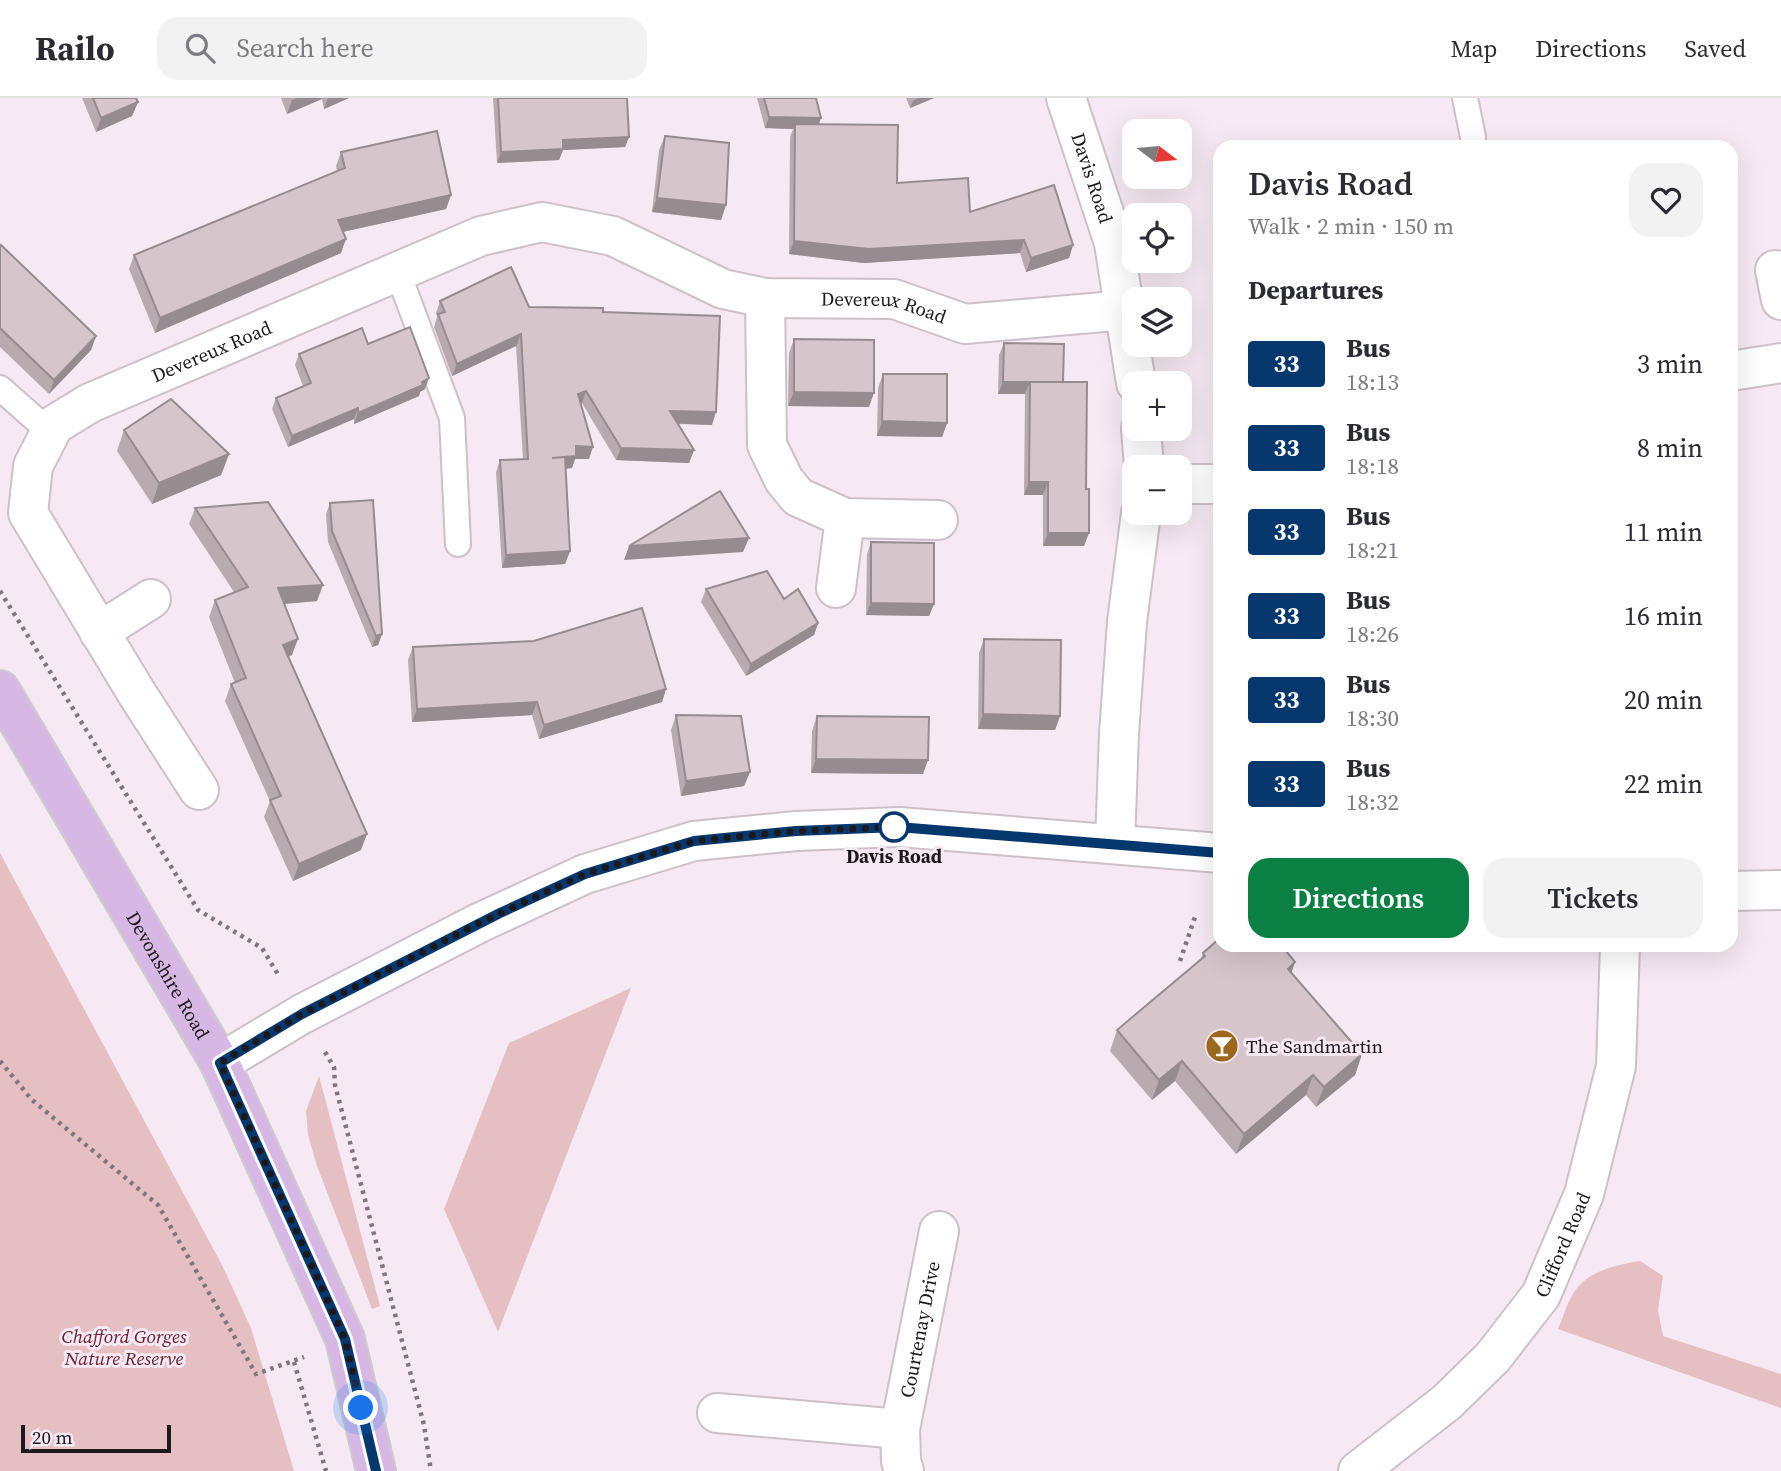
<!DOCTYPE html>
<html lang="en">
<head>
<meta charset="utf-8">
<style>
  :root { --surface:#fff; --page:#f2f2f3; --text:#2b2b33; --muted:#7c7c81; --line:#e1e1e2; --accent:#0b8043 }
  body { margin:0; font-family:"Source Serif 4",serif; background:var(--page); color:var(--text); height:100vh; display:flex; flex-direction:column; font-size:26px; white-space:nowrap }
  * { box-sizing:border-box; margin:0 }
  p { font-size:23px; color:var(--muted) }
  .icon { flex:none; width:38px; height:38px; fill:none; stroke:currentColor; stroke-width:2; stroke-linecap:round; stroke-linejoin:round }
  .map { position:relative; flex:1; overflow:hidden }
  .details { position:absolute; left:1213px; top:42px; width:525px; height:812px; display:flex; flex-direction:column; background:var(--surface); border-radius:21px; box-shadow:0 7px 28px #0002 }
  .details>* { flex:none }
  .badge { padding:0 14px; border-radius:5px; font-size:24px; line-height:46px }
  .needle { width:46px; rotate:106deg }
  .fabs { position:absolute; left:1122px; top:21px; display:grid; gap:14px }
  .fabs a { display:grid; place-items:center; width:70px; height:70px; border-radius:14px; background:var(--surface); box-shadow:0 7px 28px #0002; font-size:35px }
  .scale { position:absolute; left:21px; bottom:18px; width:150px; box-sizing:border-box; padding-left:7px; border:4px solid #1d181c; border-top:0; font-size:19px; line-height:24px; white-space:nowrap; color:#1d181c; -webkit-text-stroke:5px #f6e9f3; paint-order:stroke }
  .you { position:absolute; width:35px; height:35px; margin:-18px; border:5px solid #fff; border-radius:50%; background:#1a73e8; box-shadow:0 0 0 10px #1a73e833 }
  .map>.badge { position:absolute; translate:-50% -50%; box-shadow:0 0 0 4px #fff }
  h2 { padding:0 35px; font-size:26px; line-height:63px }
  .round { display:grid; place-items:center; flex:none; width:74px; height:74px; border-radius:21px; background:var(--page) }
  .head { display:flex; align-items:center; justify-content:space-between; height:119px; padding:0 35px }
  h1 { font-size:33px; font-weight:600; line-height:52px }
  .action { display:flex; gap:14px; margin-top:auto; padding:14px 35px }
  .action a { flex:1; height:80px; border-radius:21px; background:var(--accent); color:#fff; font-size:28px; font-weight:600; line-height:80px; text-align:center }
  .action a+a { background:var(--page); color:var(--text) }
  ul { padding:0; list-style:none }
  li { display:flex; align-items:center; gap:21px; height:84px; padding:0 35px }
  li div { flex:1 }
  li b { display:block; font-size:26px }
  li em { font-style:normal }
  li .badge { min-width:77px; font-weight:700; text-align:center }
  header { display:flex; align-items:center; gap:42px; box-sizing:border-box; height:98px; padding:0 35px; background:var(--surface); border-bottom:2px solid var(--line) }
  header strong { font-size:33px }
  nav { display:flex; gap:38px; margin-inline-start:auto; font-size:24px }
  .search { width:490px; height:63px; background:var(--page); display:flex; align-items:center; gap:18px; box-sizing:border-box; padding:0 24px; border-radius:21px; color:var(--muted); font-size:26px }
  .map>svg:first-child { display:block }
  .green { fill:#e6bfc2 }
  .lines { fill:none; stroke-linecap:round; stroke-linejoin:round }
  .lane-casing { stroke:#cdc0ca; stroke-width:28 }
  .street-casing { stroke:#cdc0ca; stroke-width:42 }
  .secondary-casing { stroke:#cdc0ca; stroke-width:42 }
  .primary-casing { stroke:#cdcccd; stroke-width:42 }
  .path { stroke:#7f767d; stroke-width:4.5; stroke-dasharray:3.5 5; stroke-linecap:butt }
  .lane { stroke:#fff; stroke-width:24 }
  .street { stroke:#fff; stroke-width:38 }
  .secondary { stroke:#fff; stroke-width:38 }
  .primary { stroke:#d7b8e5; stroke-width:38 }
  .wall { fill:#b8aaaf }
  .shaded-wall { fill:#968b8f }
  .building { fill:#d6c6cc; stroke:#968b8f; stroke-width:2 }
  .line-casing { stroke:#fff; stroke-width:16 }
  .line { stroke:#06376d; stroke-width:10 }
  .walk { stroke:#1d181c; stroke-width:7; stroke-dasharray:0 12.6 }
  .stop-dot { fill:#fff; stroke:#06376d; stroke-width:3.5 }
  .labels { text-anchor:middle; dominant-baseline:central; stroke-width:6; stroke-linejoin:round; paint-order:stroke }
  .street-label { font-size:19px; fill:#1d181c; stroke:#f6e9f3 }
  .stop-label { font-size:19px; font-weight:bold; fill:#1d181c; stroke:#f6e9f3 }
  .poi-label { font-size:19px; fill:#1d181c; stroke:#f6e9f3; text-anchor:start }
  .park-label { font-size:19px; font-style:italic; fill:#67222e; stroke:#f6e9f3 }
</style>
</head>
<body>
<header>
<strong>Railo</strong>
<div class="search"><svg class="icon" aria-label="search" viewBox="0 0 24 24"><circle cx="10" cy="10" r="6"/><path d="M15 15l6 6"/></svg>Search here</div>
<nav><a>Map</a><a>Directions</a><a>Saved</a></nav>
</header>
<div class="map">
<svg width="1781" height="1373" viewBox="0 0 1781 1373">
  <rect width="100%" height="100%" fill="#f6e9f3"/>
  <g class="green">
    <polygon points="0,755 222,1167 251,1230 294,1373 0,1373"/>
    <polygon points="631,890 498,1234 444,1111 509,945"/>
    <polygon points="319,978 380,1208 372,1211 317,1068 308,1037 306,1013"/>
    <path d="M 1640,1163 L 1663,1178 L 1658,1212 L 1663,1238 L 1781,1276 L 1781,1310 L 1558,1231 C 1563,1220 1566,1207 1573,1196 C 1586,1173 1616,1167 1640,1163 Z"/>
  </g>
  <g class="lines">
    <defs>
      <g id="lane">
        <polyline points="1465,0 1473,39"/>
        <polyline points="398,175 452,320 458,446"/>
        <polyline points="0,290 51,335"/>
      </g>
      <g id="street">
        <path id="s1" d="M 1066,0 L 1114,145 L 1136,285"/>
        <polyline points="1775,172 1781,202"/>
        <polyline points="765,200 767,347 784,382 798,399 845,420 938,422"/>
        <polyline points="1731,273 1781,265"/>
        <polyline points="1141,331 1144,369"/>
        <polyline points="1180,386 1220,386"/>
        <polyline points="836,490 845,420"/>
        <polyline points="99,534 151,501"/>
        <path id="s2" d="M 199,692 L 136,594 L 28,415 L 33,368 L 54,327 L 90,305 L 481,138 L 542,124 L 613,138 L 723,191 L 765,200 L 894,201 L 965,226 L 1126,212"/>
        <polyline points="1115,745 1119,636 1127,524 1141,415"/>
        <polyline points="717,1315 900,1331"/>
        <path id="s3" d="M 904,1373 L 901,1363 L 900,1331 L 939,1133"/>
        <path id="s4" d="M 1358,1373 L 1447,1304 L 1493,1259 L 1541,1197 L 1584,1096 L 1616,968 L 1620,847"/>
      </g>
      <g id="secondary">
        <polyline points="1731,793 1781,792"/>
        <polyline points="220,965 302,916 479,825 585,776 694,743 796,733 899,729 1220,755"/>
      </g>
      <g id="primary">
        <path id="s5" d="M 0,592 L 220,965 L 345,1241 L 376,1373"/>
      </g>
    </defs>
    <use href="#lane" class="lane-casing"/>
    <use href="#street" class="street-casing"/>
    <use href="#secondary" class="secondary-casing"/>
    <use href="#primary" class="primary-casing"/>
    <g class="path">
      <polyline points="0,493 198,812 262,850 279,878"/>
      <polyline points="1180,863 1195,819"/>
      <polyline points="325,954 334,969 335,987 424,1327 431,1373"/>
      <polyline points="0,963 32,1002 158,1107 256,1276 304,1259"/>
      <polyline points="294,1264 326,1373"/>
    </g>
    <use href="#lane" class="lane"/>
    <use href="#street" class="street"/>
    <use href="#secondary" class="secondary"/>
    <use href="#primary" class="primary"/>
  </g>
  <g class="wall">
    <polygon points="82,0 136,0 138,4 132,18 96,34"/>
    <polygon points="281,0 349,0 324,11 322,1 287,16"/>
    <polygon points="493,0 627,0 629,39 625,49 563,52 559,62 497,65"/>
    <polygon points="757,0 816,0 821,20 819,26 897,85 970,114 1073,147 1069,160 1026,174 1020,155 864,165 789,156 790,39 793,31 765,30"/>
    <polygon points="906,0 934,0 910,10"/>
    <polygon points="665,38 726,107 721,122 652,114 659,52"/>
    <polygon points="341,54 451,97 446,111 343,134 341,155 155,235 129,171 134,157 337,73 336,68"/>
    <polygon points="0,149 96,238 91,252 49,296 0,249"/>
    <polygon points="440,203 603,214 712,327 677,326 694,352 689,365 616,362 582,305 580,306 589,361 575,361 572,370 565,371 570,453 565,466 502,470 496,374 500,362 523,361 516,248 452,278 434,229 437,219 436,215"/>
    <polygon points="794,241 869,309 788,308 789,255"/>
    <polygon points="1004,245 1063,284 1084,448 1043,448 1043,397 1024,397 1025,296 998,296 999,257"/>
    <polygon points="368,246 425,291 420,294 419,298 354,326 354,321 288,349 272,311 276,300 303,288 295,267 299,256"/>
    <polygon points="883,276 947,325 942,339 877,338 878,290"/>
    <polygon points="124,332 229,356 221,377 152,406 117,353"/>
    <polygon points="330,405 382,536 378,547 372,549 328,444 326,416"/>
    <polygon points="195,410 317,503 284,506 292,557 288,559 361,752 293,783 264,719 270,703 225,603 231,586 235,585 209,519 215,502 234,494 189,426"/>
    <polygon points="871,444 934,506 929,518 866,517 867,456"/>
    <polygon points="706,491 784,501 818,525 814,537 746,578 701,504"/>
    <polygon points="984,541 1060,618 1055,632 978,631 979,555"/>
    <polygon points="534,543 666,591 662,604 539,641 532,617 412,624 408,562 413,549"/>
    <polygon points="676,617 750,674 744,688 681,698 671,632"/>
    <polygon points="817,618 923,676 811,675 812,633"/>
    <polygon points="1203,855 1292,875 1362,956 1355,977 1316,1009 1306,997 1236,1056 1175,983 1152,1002 1110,953 1117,932 1200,863"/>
  </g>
  <g class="shaded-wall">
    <polygon points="297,0 322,0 322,1 287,16 292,2"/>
    <polygon points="328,0 349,0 324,11"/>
    <polygon points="919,0 934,0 910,10 913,3"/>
    <polygon points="138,4 132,18 96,34 101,20"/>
    <polygon points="769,19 821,20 817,31 795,26 793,31 765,30"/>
    <polygon points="629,39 625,49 563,52 559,62 497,65 501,54 563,42"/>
    <polygon points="451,97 446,111 333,136 338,122"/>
    <polygon points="657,100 726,107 721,122 652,114"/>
    <polygon points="346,141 341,155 155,235 160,220"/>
    <polygon points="1024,142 1020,155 864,165 789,156 794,143"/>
    <polygon points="1073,147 1069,160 1026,174 1031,160"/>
    <polygon points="521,236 516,248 452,278 457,266"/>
    <polygon points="96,238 91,252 49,296 54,282"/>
    <polygon points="429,280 425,291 420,294 419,298 354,326 358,315"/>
    <polygon points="1003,284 1030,284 1025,296 998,296"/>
    <polygon points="586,293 582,305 573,309 578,296"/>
    <polygon points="794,294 874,295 869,309 788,308"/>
    <polygon points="358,310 354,321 288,349 292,338"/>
    <polygon points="670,313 716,314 712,327 665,325"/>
    <polygon points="882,323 947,325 942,339 877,338"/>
    <polygon points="576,348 593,349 589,361 575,361 572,370 547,372 552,360"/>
    <polygon points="621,350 694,352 689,365 616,362"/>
    <polygon points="229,356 221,377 152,406 159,385"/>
    <polygon points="1029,384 1048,384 1043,397 1024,397"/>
    <polygon points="1048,435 1089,435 1084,448 1043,448"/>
    <polygon points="749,440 743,454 624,462 629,448"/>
    <polygon points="570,453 565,466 502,470 506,457"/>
    <polygon points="323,487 317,503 272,507 278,490"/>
    <polygon points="871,505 934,506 929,518 866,517"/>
    <polygon points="818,525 814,537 746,578 751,566"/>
    <polygon points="382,536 378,547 372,549 376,538"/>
    <polygon points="298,541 292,557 277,563 283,547"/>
    <polygon points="666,591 662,604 539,641 544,627"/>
    <polygon points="537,604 532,617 412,624 417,611"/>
    <polygon points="983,616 1060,618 1055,632 978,631"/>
    <polygon points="816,661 928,662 923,676 811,675"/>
    <polygon points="750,674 744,688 681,698 686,683"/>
    <polygon points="367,736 361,752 293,783 299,766"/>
    <polygon points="1295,864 1288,885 1288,871"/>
    <polygon points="1362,956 1355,977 1316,1009 1324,989"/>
    <polygon points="1182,963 1175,983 1152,1002 1159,982"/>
    <polygon points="1313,977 1306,997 1236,1056 1244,1036"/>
  </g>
  <g class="building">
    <polygon points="93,0 136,0 138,4 101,20"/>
    <polygon points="498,0 627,0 629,39 563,42 563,51 501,54"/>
    <polygon points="764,0 816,0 821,20 769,19"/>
    <polygon points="795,26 898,27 897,85 968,80 970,114 1054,87 1073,147 1031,160 1024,142 869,151 794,143"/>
    <polygon points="437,33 451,97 338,122 346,141 160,220 134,157 345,70 341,54"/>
    <polygon points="665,38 729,45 726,107 657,100"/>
    <polygon points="1,147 96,238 54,282 0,230 0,149"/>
    <polygon points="511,169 529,209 603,210 603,214 720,218 716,314 670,313 694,352 621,350 586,293 578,296 593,349 576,348 576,358 552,360 565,359 570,453 506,457 500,362 528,361 521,236 457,266 438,216 445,214 440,203"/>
    <polygon points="410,229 429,280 422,284 423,287 358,315 358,310 292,338 276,300 311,285 299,256 362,230 368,246"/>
    <polygon points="794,241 874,242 874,295 794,294"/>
    <polygon points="1004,245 1064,246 1063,284 1003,284"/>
    <polygon points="883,276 947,276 947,325 882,323"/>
    <polygon points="1030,284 1087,284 1086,391 1089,391 1089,435 1048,435 1048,384 1029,384"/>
    <polygon points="171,301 229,356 159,385 124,332"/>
    <polygon points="720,393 749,440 629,448"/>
    <polygon points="373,402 382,536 376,538 332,433 330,405"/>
    <polygon points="268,404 323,487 278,490 298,541 283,547 367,736 299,766 270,702 281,698 231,586 246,580 215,502 248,489 195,410"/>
    <polygon points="871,444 934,445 934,506 871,505"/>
    <polygon points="767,473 784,501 798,491 818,525 751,566 706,491"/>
    <polygon points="642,510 666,591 544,627 537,604 417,611 413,549 534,543"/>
    <polygon points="984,541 1061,542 1060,618 983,616"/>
    <polygon points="676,617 741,618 750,674 686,683"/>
    <polygon points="817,618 929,619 928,662 816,661"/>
    <polygon points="1220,840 1220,847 1281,847 1295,864 1288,871 1362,956 1324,989 1313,977 1244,1036 1182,963 1159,982 1117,932 1205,858 1203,855"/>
  </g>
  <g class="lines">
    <defs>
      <polyline id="line" points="376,1373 345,1241 220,965 302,916 500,815 585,776 694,743 796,733 898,729 1220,755"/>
    </defs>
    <use href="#line" class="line-casing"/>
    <use href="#line" class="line"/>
    <polyline class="walk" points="361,1310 345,1241 220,965 302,916 479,825 585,776 694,743 796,733 898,729 894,729"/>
  </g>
  <defs>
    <symbol id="bar-disc" viewBox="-11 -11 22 22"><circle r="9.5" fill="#9c681e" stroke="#f6e9f3"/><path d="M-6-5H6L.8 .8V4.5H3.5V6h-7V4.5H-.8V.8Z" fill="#fff"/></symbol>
  </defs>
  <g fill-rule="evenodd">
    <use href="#bar-disc" x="1203" y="929" width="38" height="38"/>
  </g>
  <circle class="stop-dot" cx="894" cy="729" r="14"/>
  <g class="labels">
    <g class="street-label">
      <text stroke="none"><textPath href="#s1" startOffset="84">Davis Road</textPath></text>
      <text stroke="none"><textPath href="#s2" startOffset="1306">Devereux Road</textPath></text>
      <text stroke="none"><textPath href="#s2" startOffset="593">Devereux Road</textPath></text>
      <text stroke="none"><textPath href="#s5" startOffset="331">Devonshire Road</textPath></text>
      <text stroke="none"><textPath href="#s4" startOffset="310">Clifford Road</textPath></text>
      <text stroke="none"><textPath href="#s3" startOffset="144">Courtenay Drive</textPath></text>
    </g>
    <g class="stop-label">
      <text x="894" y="758">Davis Road</text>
    </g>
    <g class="poi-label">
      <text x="1246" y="948">The Sandmartin</text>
    </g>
    <g class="park-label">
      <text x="124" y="1238">Chafford Gorges<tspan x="124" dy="22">Nature Reserve</tspan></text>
    </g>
  </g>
</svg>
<div class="fabs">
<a><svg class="needle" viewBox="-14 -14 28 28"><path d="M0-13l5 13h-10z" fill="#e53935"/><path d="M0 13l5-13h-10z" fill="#7c7c81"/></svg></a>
<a><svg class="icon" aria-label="locate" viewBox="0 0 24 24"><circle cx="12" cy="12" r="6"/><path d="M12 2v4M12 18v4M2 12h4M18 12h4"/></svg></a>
<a><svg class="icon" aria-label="layers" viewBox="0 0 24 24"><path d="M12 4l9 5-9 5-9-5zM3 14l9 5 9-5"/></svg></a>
<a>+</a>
<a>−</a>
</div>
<div class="scale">20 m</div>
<div class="you" style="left:361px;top:1310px"></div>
<section class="details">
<div class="head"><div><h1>Davis Road</h1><p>Walk · 2 min · 150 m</p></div><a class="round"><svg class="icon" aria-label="heart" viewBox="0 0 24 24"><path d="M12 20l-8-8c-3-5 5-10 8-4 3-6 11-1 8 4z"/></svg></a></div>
<h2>Departures</h2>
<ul>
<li><span class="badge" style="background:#06376d;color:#fff">33</span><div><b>Bus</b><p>18:13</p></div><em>3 min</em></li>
<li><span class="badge" style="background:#06376d;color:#fff">33</span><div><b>Bus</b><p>18:18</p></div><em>8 min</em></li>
<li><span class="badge" style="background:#06376d;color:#fff">33</span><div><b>Bus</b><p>18:21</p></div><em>11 min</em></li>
<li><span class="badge" style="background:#06376d;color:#fff">33</span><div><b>Bus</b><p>18:26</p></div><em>16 min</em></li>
<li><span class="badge" style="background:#06376d;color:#fff">33</span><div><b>Bus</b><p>18:30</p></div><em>20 min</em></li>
<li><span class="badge" style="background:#06376d;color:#fff">33</span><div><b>Bus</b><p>18:32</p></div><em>22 min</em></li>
</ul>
<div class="action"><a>Directions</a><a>Tickets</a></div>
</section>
</div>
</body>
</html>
